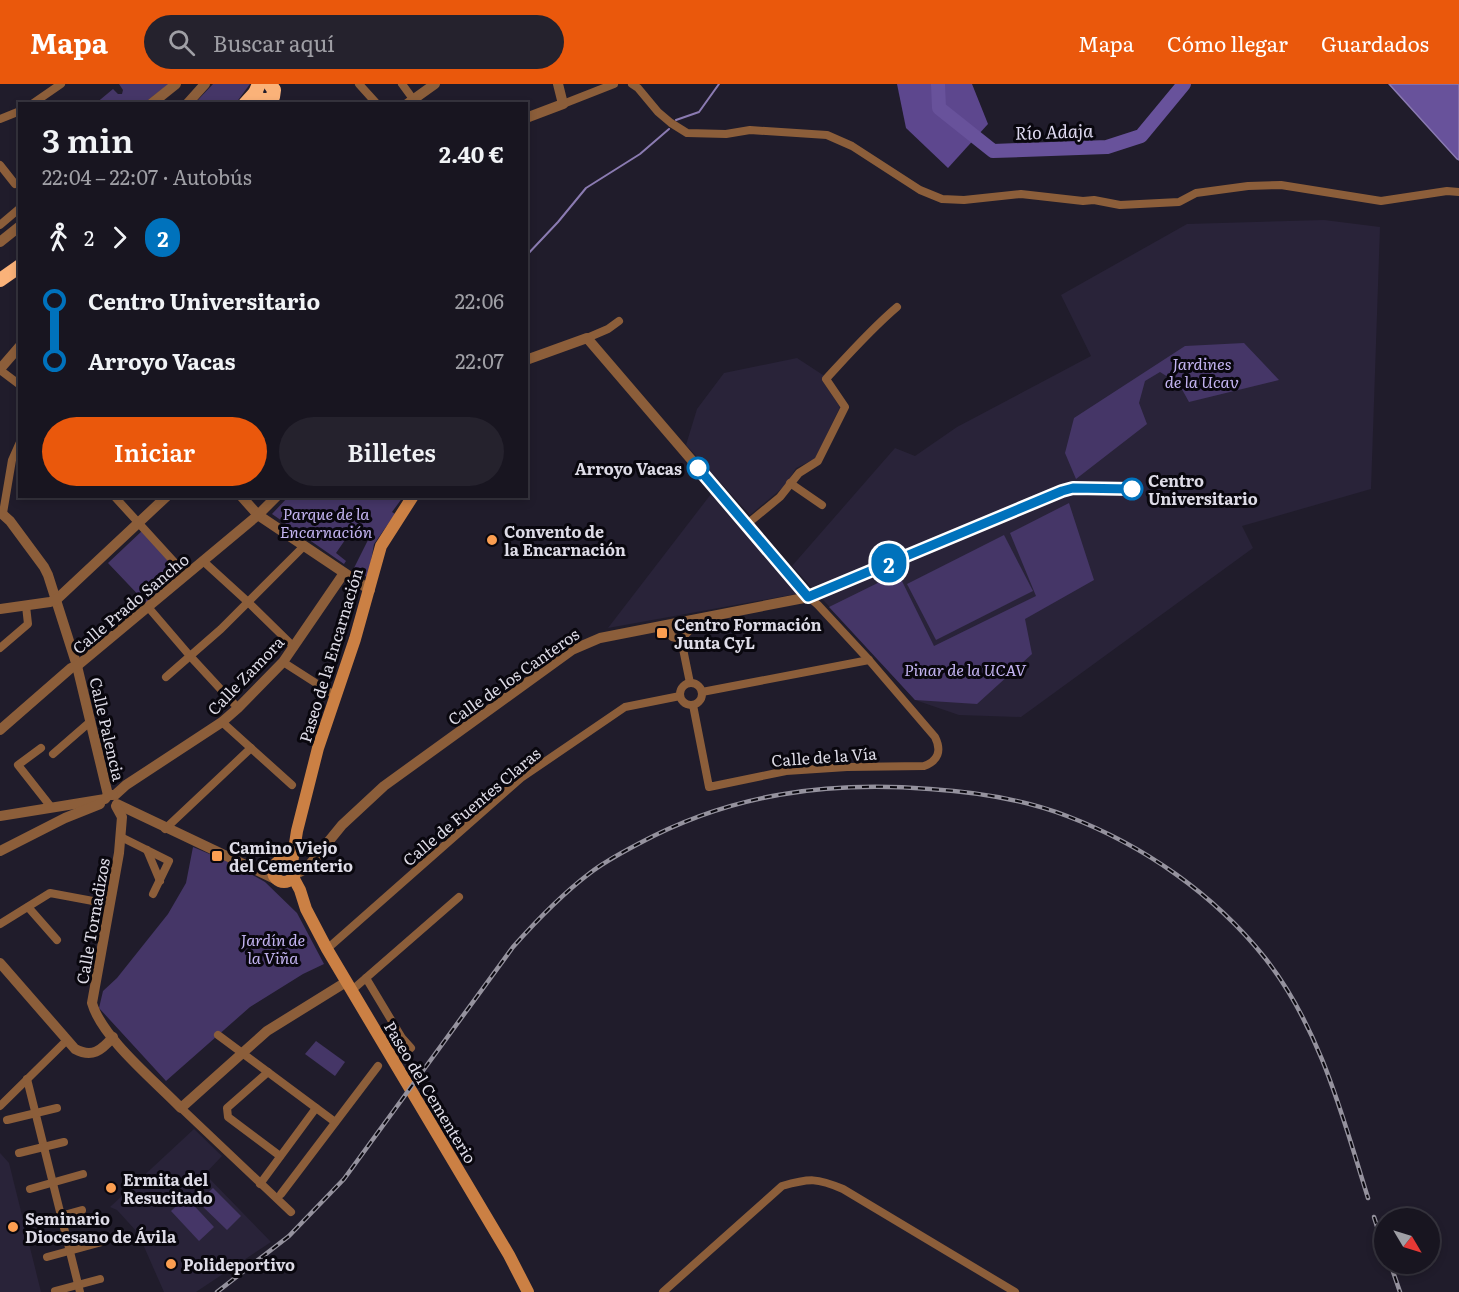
<!DOCTYPE html>
<html lang="es">
<head>
<meta charset="utf-8">
<style>
  :root { --surface:#181520; --page:#25222d; --text:#f1f3f6; --muted:#9f9fa5; --line:#36343e; --accent:#ea580c }
  body { margin:0; font-family:Literata,serif; background:var(--page); color:var(--text); height:100vh; display:flex; flex-direction:column; font-size:22px; white-space:nowrap }
  * { box-sizing:border-box; margin:0 }
  p { font-size:20px; color:var(--muted) }
  .icon { flex:none; width:33px; height:33px; fill:none; stroke:currentColor; stroke-width:2; stroke-linecap:round; stroke-linejoin:round }
  .map { position:relative; flex:1; overflow:hidden }
  .side { position:absolute; left:18px; top:18px; width:510px; height:396px; display:flex; flex-direction:column; background:var(--surface); border-radius:0px; box-shadow:0 3px 9px #0003,0 0 0 2px var(--line) }
  .side>* { flex:none }
  .badge { padding:0 12px; border-radius:20px; font-size:21px; line-height:39px }
  .needle { width:39px; rotate:128deg }
  .fabs { position:absolute; left:1374px; top:1124px; display:grid; gap:12px }
  .fabs a { display:grid; place-items:center; width:66px; height:66px; border-radius:50%; background:var(--surface); box-shadow:0 3px 9px #0003,0 0 0 2px var(--line); font-size:30px }
  .map>.badge { position:absolute; translate:-50% -50%; box-shadow:0 0 0 3px #fff }
  .legs { display:flex; align-items:center; gap:9px; height:66px; padding:0 24px; font-size:20px }
  .legs p { margin-inline-start:auto }
  .overview { display:flex; align-items:center; justify-content:space-between; height:102px; padding:0 24px }
  h1 { font-size:33px; font-weight:600; line-height:45px }
  .primary-button { display:flex; gap:12px; margin-top:auto; padding:12px 24px }
  .primary-button a { flex:1; height:69px; border-radius:36px; background:var(--accent); color:#fff; font-size:24px; font-weight:600; line-height:69px; text-align:center }
  .primary-button a+a { background:var(--page); color:var(--text) }
  ul { padding:0 24px; list-style:none }
  li { display:flex; align-items:center; gap:21px; height:60px; font-size:22px }
  li i { display:grid; place-items:center; width:9px; height:100%; margin:0 8px; background:currentColor }
  li i::after { content:''; width:15px; height:15px; margin:-8px; border:4px solid; border-radius:50%; background:var(--surface) }
  li p { margin-inline-start:auto }
  li:first-child i { background:linear-gradient(#0000 50%,currentColor 0) }
  li:last-child i { background:linear-gradient(currentColor 50%,#0000 0) }
  header { display:flex; align-items:center; gap:36px; box-sizing:border-box; height:84px; padding:0 30px; background:var(--accent); color:#fff }
  header strong { font-size:28px }
  nav { display:flex; gap:33px; margin-inline-start:auto; font-size:21px }
  .search { width:420px; height:54px; background:var(--page); display:flex; align-items:center; gap:15px; box-sizing:border-box; padding:0 21px; border-radius:33px; color:var(--muted); font-size:22px }
  .map>svg:first-child { display:block }
  .built { fill:#292339 }
  .green { fill:#453667 }
  .forest { fill:#5d478e }
  .water { fill:#68529b; stroke:#8b7bb2; stroke-width:1.5 }
  .lines { fill:none; stroke-linecap:round; stroke-linejoin:round }
  .stream { stroke:#8b7bb2; stroke-width:2 }
  .river { stroke:#68529b; stroke-width:14 }
  .minor { stroke:#8c5e3a; stroke-width:8 }
  .tertiary { stroke:#8c5e3a; stroke-width:10 }
  .secondary { stroke:#cb8044; stroke-width:12 }
  .trunk { stroke:#fab279; stroke-width:14 }
  .rail-casing { stroke:#95929e; stroke-width:4.5 }
  .rail { stroke:#09070e; stroke-width:2; stroke-dasharray:7; stroke-linecap:butt }
  .line-1-casing { stroke:#fff; stroke-width:14 }
  .line-1 { stroke:#0072bc; stroke-width:9 }
  .stop-1-dot { fill:#fff; stroke:#0072bc; stroke-width:3 }
  .poi-dot { fill:#fb9e51; stroke:#09070e; stroke-width:2 }
  .labels { text-anchor:middle; dominant-baseline:central; stroke-width:6; stroke-linejoin:round; paint-order:stroke }
  .park-label { font-size:16px; font-style:italic; fill:#c3b4f1; stroke:#09070e }
  .stop-label { font-size:16px; font-weight:bold; fill:#dddbe6; stroke:#09070e; text-anchor:end }
  .poi-label { font-size:16px; font-weight:bold; fill:#dddbe6; stroke:#09070e; text-anchor:start }
  .street-label { font-size:16px; fill:#dddbe6; stroke:#09070e }
  .water-label { font-size:18px; font-style:italic; fill:#dfdaf0; stroke:#09070e }
</style>
</head>
<body>
<header>
<strong>Mapa</strong>
<div class="search"><svg class="icon" aria-label="search" viewBox="0 0 24 24"><circle cx="10" cy="10" r="6"/><path d="M15 15l6 6"/></svg>Buscar aquí</div>
<nav><a>Mapa</a><a>Cómo llegar</a><a>Guardados</a></nav>
</header>
<div class="map">
<svg width="1459" height="1208" viewBox="0 0 1459 1208">
  <rect width="100%" height="100%" fill="#201c2b"/>
  <g class="built">
    <polygon points="1324,136 1380,143 1371,405 1242,442 1253,464 1021,633 959,631 915,616 792,482 895,364 915,372 957,343 1091,272 1061,211 1187,140"/>
    <polygon points="797,274 826,293 822,296 840,323 815,375 796,384 786,401 750,431 686,361 697,325 724,289"/>
    <polygon points="711,410 798,507 796,510 608,544"/>
    <polygon points="194,1045 222,1072 205,1090 271,1158 196,1208 164,1208 138,1149 117,1126 110,1123"/>
    <polygon points="0,1069 9,1079 41,1208 0,1208"/>
  </g>
  <g class="green">
    <polygon points="119,0 169,0 144,19 95,20 113,5 118,10 122,10 123,6"/>
    <polygon points="213,0 250,0 236,19 195,19"/>
    <polygon points="1244,259 1279,296 1189,318 1179,300 1160,288 1145,297 1139,319 1147,340 1076,395 1065,369 1074,334 1185,262"/>
    <polygon points="288,413 403,413 392,428 395,430 374,460 368,494 354,484 368,456 366,454 367,450 354,443 336,469 346,477 344,480 272,430"/>
    <polygon points="1069,419 1094,496 1025,535 1032,570 977,620 915,616 829,523 898,489 934,562 1036,512 1010,449"/>
    <polygon points="143,446 177,482 161,498 163,502 146,519 108,479"/>
    <polygon points="1004,451 1033,507 936,556 907,500"/>
    <polygon points="193,763 231,779 265,798 297,829 324,880 303,890 250,923 166,997 99,924 103,907 117,894 168,830 186,799"/>
    <polygon points="316,957 345,978 335,992 305,970"/>
    <polygon points="213,1104 241,1132 227,1146 198,1118"/>
    <polygon points="186,1113 214,1143 199,1157 171,1127"/>
  </g>
  <polygon class="forest" points="897,0 972,0 988,40 948,84 906,44"/>
  <polygon class="water" points="1389,0 1459,0 1459,76 1457,75"/>
  <g class="lines">
    <g class="stream">
      <polyline points="676,36 699,28 719,0"/>
      <polyline points="526,172 558,138 586,104 640,70 669,45"/>
    </g>
    <polyline class="river" points="938,0 939,24 993,67 1107,63 1141,52 1184,0"/>
    <g class="minor">
      <polyline points="359,0 377,20"/>
      <polyline points="402,0 413,15"/>
      <polyline points="632,0 638,4 658,28 671,39 687,49 726,50 750,46 827,51 852,62 920,106 942,115 964,116 1021,110 1083,117 1094,116 1120,121 1179,118 1196,109 1248,102 1281,101 1381,117 1447,107 1459,108"/>
      <polyline points="32,20 61,0"/>
      <polyline points="563,20 614,0"/>
      <polyline points="0,35 20,27"/>
      <polyline points="0,81 15,100"/>
      <polyline points="0,141 20,124"/>
      <polyline points="587,254 608,245 619,237"/>
      <polyline points="0,286 20,301"/>
      <polyline points="790,399 822,421"/>
      <polyline points="114,412 186,491"/>
      <polyline points="3,429 12,376 20,358"/>
      <path d="M 746,441 L 780,413 L 799,389 L 818,377 L 845,323 L 826,295 C 849,270 871,245 897,223"/>
      <polyline points="203,477 248,518 294,563"/>
      <polyline points="148,523 190,572 238,624"/>
      <polyline points="667,541 672,553 681,555 688,548 688,536"/>
      <polyline points="681,555 690,599"/>
      <polyline points="0,564 28,540 26,522"/>
      <polyline points="283,578 336,612"/>
      <polyline points="166,593 221,545 304,462"/>
      <circle cx="691" cy="610" r="11"/>
      <polyline points="702,608 869,576"/>
      <path d="M 693,621 L 709,703 L 786,687 L 847,683 L 924,682 C 938,677 942,667 935,653 L 869,576 L 818,521 L 809,513"/>
      <polyline points="222,638 292,701"/>
      <polyline points="41,664 18,681 51,723"/>
      <polyline points="53,670 91,637"/>
      <polyline points="165,745 251,664"/>
      <polyline points="121,753 169,777 153,810"/>
      <polyline points="147,766 160,797"/>
      <polyline points="28,823 57,856"/>
      <polyline points="0,840 50,809 109,820"/>
      <polyline points="327,865 521,694 625,623 680,612"/>
      <polyline points="366,894 402,954 411,964"/>
      <polyline points="351,907 459,813"/>
      <polyline points="218,951 335,1038"/>
      <polyline points="268,988 227,1024 228,1033 280,1072"/>
      <polyline points="27,995 80,1208"/>
      <polyline points="0,1022 67,956"/>
      <polyline points="181,1024 291,1128"/>
      <polyline points="7,1036 57,1024"/>
      <polyline points="19,1069 64,1058"/>
      <polyline points="260,1100 316,1024"/>
      <polyline points="30,1105 83,1090"/>
      <polyline points="281,1110 378,982"/>
      <polyline points="39,1138 82,1126"/>
      <polyline points="47,1173 102,1158"/>
      <polyline points="55,1207 100,1195"/>
      <path d="M 663,1208 L 782,1102 C 810,1094 817,1094 843,1105 L 1015,1208"/>
    </g>
    <g class="tertiary">
      <polyline points="151,20 176,0"/>
      <polyline points="187,20 205,0"/>
      <polyline points="407,20 435,0"/>
      <polyline points="526,34 563,20 558,0"/>
      <polyline points="0,158 20,142"/>
      <polyline points="0,285 20,262"/>
      <polyline points="241,412 258,431 370,506"/>
      <polyline points="0,428 10,437 44,483 48,491 77,582 108,711"/>
      <polyline points="0,525 50,518 56,516 167,412"/>
      <polyline points="0,646 71,584 77,582 258,431 277,412"/>
      <polyline points="115,711 126,701 222,638 238,624 283,578 344,489"/>
      <polyline points="117,720 277,796"/>
      <path d="M 116,722 L 122,733 L 119,769 L 92,919 C 102,954 155,997 181,1024 L 267,947 L 346,898"/>
      <polyline points="0,732 105,715 108,711 113,711"/>
      <polyline points="0,767 65,734 100,720"/>
      <polyline points="294,791 307,784 342,741 384,702 572,566 600,554 809,513 587,254 526,276"/>
      <path d="M 0,879 L 75,965 C 92,974 101,967 113,953"/>
    </g>
    <g class="secondary">
      <circle cx="284" cy="787" r="11"/>
      <polyline points="292,779 297,747 318,664 355,555 381,462 413,412"/>
      <polyline points="293,793 300,806 306,825 327,865 509,1171 528,1208"/>
    </g>
    <g class="trunk">
      <polyline points="255,9 260,16 269,16 273,13 274,6 270,0"/>
      <polyline points="245,20 255,9 259,0"/>
      <polyline points="0,196 20,182"/>
    </g>
    <defs>
      <g id="rail">
        <polyline points="1374,1133 1384,1164"/>
        <polyline points="1390,1179 1400,1208"/>
        <path d="M 217,1208 L 289,1152 L 344,1095 L 513,863 C 537,836 561,811 590,789 C 604,778 621,769 638,760 C 730,710 826,697 930,705 C 976,708 1023,715 1067,732 C 1143,761 1214,810 1265,874 C 1320,944 1342,1031 1368,1114"/>
      </g>
    </defs>
    <use href="#rail" class="rail-casing"/>
    <use href="#rail" class="rail"/>
  </g>
  <g class="lines">
    <defs>
      <polyline id="line-1" points="698,384 808,513 1062,407 1073,404 1132,405"/>
    </defs>
    <use href="#line-1" class="line-1-casing"/>
    <use href="#line-1" class="line-1"/>
  </g>
  <g class="stop-1-dot">
    <circle cx="698" cy="384" r="10"/>
    <circle cx="1132" cy="405" r="10"/>
  </g>
  <g class="poi-dot">
    <circle cx="492" cy="456" r="6"/>
    <rect x="656" y="543" width="12" height="12" rx="3"/>
    <rect x="211" y="766" width="12" height="12" rx="3"/>
    <circle cx="111" cy="1104" r="6"/>
    <circle cx="13" cy="1143" r="6"/>
    <circle cx="171" cy="1180" r="6"/>
  </g>
  <g class="labels">
    <g class="park-label">
      <text x="1202" y="279">Jardines<tspan x="1202" dy="18">de la Ucav</tspan></text>
      <text x="326" y="429">Parque de la<tspan x="326" dy="18">Encarnación</tspan></text>
      <text x="965" y="585">Pinar de la UCAV</text>
      <text x="273" y="855">Jardín de<tspan x="273" dy="18">la Viña</tspan></text>
    </g>
    <g class="stop-label">
      <text x="682" y="384">Arroyo Vacas</text>
      <text x="1148" y="396" text-anchor="start">Centro<tspan x="1148" dy="18">Universitario</tspan></text>
    </g>
    <g class="poi-label">
      <text x="504" y="447">Convento de<tspan x="504" dy="18">la Encarnación</tspan></text>
      <text x="674" y="540">Centro Formación<tspan x="674" dy="18">Junta CyL</tspan></text>
      <text x="229" y="763">Camino Viejo<tspan x="229" dy="18">del Cementerio</tspan></text>
      <text x="123" y="1095">Ermita del<tspan x="123" dy="18">Resucitado</tspan></text>
      <text x="25" y="1134">Seminario<tspan x="25" dy="18">Diocesano de Ávila</tspan></text>
      <text x="183" y="1180">Polideportivo</text>
    </g>
    <g class="street-label">
      <text transform="translate(130 519) rotate(-40)">Calle Prado Sancho</text>
      <text transform="translate(330 571) rotate(-73)">Paseo de la Encarnación</text>
      <text transform="translate(245 591) rotate(-46)">Calle Zamora</text>
      <text transform="translate(513 592) rotate(-35)">Calle de los Canteros</text>
      <text transform="translate(108 645) rotate(77)">Calle Palencia</text>
      <text transform="translate(824 672) rotate(-4)">Calle de la Vía</text>
      <text transform="translate(471 722) rotate(-40)">Calle de Fuentes Claras</text>
      <text transform="translate(92 837) rotate(-80)">Calle Tornadizos</text>
      <text transform="translate(431 1008) rotate(59)">Paseo del Cementerio</text>
    </g>
    <g class="water-label">
      <text transform="translate(1054 47) rotate(-2)">Río Adaja</text>
    </g>
  </g>
</svg>
<div class="fabs">
<a><svg class="needle" viewBox="-14 -14 28 28"><path d="M0-13l5 13h-10z" fill="#e53935"/><path d="M0 13l5-13h-10z" fill="#9f9fa5"/></svg></a>
</div>
<b class="badge" style="left:889px;top:479px;background:#0072bc;color:#fff">2</b>
<section class="side">
<div class="overview"><div><h1>3 min</h1><p>22:04 – 22:07 · Autobús</p></div><b>2.40 €</b></div>
<div class="legs"><svg class="icon" aria-label="walk" viewBox="0 0 24 24"><circle cx="13" cy="4" r="2"/><path d="M13 8l-2 6 4 7M11 14l-3 7M7 12l3-4h3l4 4"/></svg>2<svg class="icon" aria-label="forward" viewBox="0 0 24 24"><path d="M9 5l7 7-7 7"/></svg><b class="badge" style="background:#0072bc;color:#fff">2</b></div>
<ul>
<li><i style="color:#0072bc"></i><b>Centro Universitario</b><p>22:06</p></li>
<li><i style="color:#0072bc"></i><b>Arroyo Vacas</b><p>22:07</p></li>
</ul>
<div class="primary-button"><a>Iniciar</a><a>Billetes</a></div>
</section>
</div>
</body>
</html>
